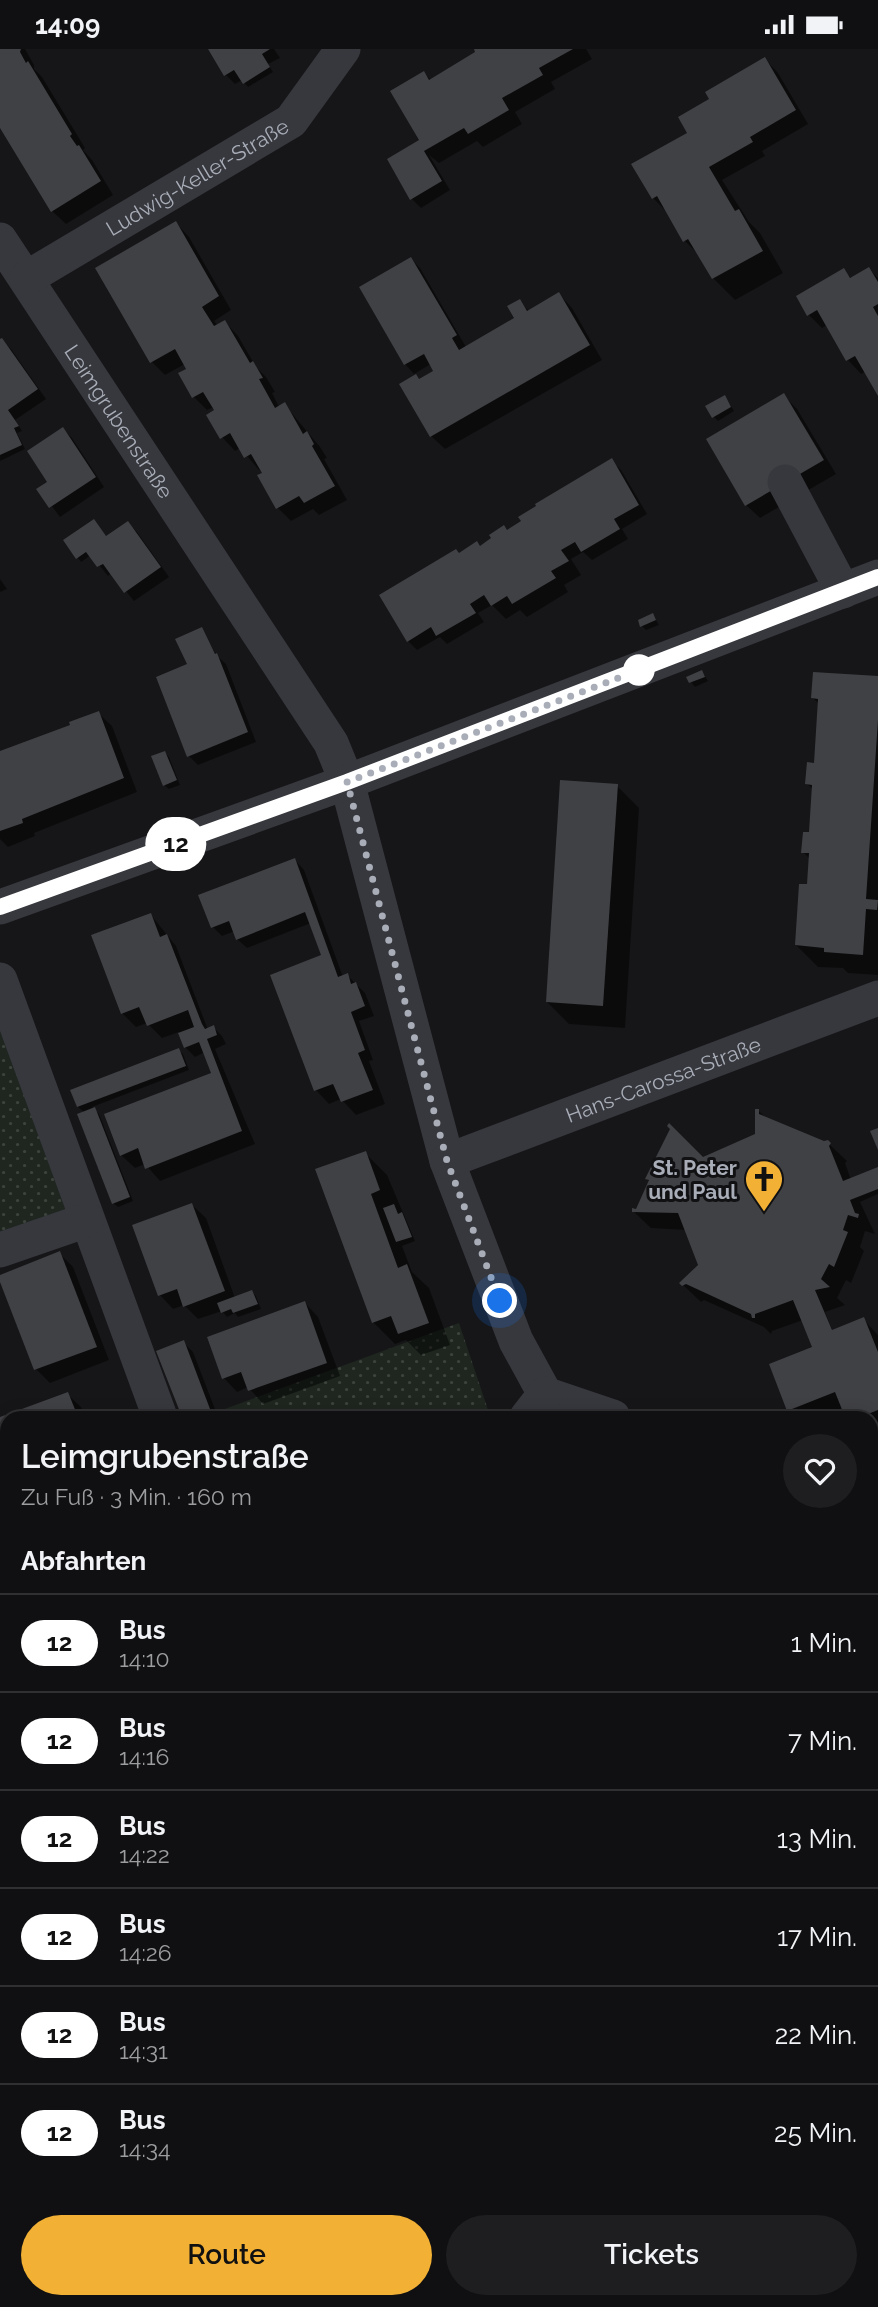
<!DOCTYPE html>
<html lang="de">
<head>
<meta charset="utf-8">
<style>
  :root { --surface:#101012; --page:#1e1e20; --text:#f1f3f6; --muted:#9c9d9f; --line:#303032; --accent:#f2b134 }
  body { margin:0; font-family:Raleway,sans-serif; background:var(--page); color:var(--text); height:100vh; display:flex; flex-direction:column; font-size:26px; white-space:nowrap }
  * { box-sizing:border-box; margin:0 }
  p { font-size:23px; color:var(--muted) }
  .icon { flex:none; width:38px; height:38px; fill:none; stroke:currentColor; stroke-width:2; stroke-linecap:round; stroke-linejoin:round }
  .map { position:relative; flex:1; overflow:hidden }
  .panel { position:absolute; left:0px; top:1362px; width:878px; height:898px; display:flex; flex-direction:column; background:var(--surface); border-radius:21px 21px 0 0; box-shadow:0 4px 18px #0003,0 0 0 2px var(--line) }
  .panel>* { flex:none }
  .badge { padding:0 14px; border-radius:23px; font-size:24px; line-height:46px }
  .you { position:absolute; width:35px; height:35px; margin:-18px; border:5px solid #fff; border-radius:50%; background:#1a73e8; box-shadow:0 0 0 10px #1a73e833 }
  .map>.badge { position:absolute; translate:-50% -50%; box-shadow:0 0 0 4px #fff }
  h2 { padding:0 21px; font-size:26px; line-height:63px }
  .round { display:grid; place-items:center; flex:none; width:74px; height:74px; border-radius:37px; background:var(--page) }
  .headline { display:flex; align-items:center; justify-content:space-between; height:119px; padding:0 21px }
  h1 { font-size:33px; font-weight:600; line-height:52px }
  .primary-button { display:flex; gap:14px; margin-top:auto; padding:14px 21px }
  .primary-button a { flex:1; height:80px; border-radius:42px; background:var(--accent); color:#111; font-size:28px; font-weight:600; line-height:80px; text-align:center }
  .primary-button a+a { background:var(--page); color:var(--text) }
  ul { padding:0; list-style:none }
  li { display:flex; align-items:center; gap:21px; height:98px; padding:0 21px; border-top:2px solid var(--line) }
  li div { flex:1 }
  li b { display:block; font-size:26px }
  li em { font-style:normal }
  li .badge { min-width:77px; font-weight:700; text-align:center }
  .status { display:flex; justify-content:space-between; align-items:center; height:49px; padding:0 35px; background:var(--surface); direction:ltr }
  .status svg { height:19px; fill:currentColor }
  .map>svg:first-child { display:block }
  .grass { fill:url(#grass-dots) }
  .shadow { fill:#0007 }
  .building { fill:#404145 }
  .lines { fill:none; stroke-linecap:round; stroke-linejoin:round }
  .minor { stroke:#37383d; stroke-width:35 }
  .line-casing { stroke:#fff; stroke-width:16 }
  .line { stroke:#fff; stroke-width:10 }
  .walk { stroke:#a8adb8; stroke-width:7; stroke-dasharray:0 12.6 }
  .stop-dot { fill:#fff; stroke:#fff; stroke-width:3.5 }
  .labels { text-anchor:middle; dominant-baseline:central; stroke-width:6; stroke-linejoin:round; paint-order:stroke }
  .street-label { font-size:21px; fill:#a8adb8; stroke:#111113 }
  .poi-label { font-size:21px; font-weight:bold; fill:#a8adb8; stroke:#111113; text-anchor:end }
</style>
</head>
<body>
<div class="status"><b>14:09</b><svg viewBox="0 0 49 12"><path d="M0 12V9h3v3zM5 12V6h3v6zM10 12V3h3v9zM15 12V0h3v12zM26 1h20v11H26zM47 4h2v5h-2z"/></svg></div>
<div class="map">
<svg width="878" height="2258" viewBox="0 0 878 2258">
  <defs>
    <pattern id="grass-dots" width="8" height="8" patternUnits="userSpaceOnUse" patternTransform="scale(1.75)"><rect width="8" height="8" fill="#1e261f"/><path d="M2 2h.1M6 6h.1" fill="none" stroke="#3c433d" stroke-width="1.8" stroke-linecap="round"/></pattern>
  </defs>
  <rect width="100%" height="100%" fill="#161618"/>
  <g class="grass">
    <polygon points="0,932 87,1171 0,1201"/>
    <polygon points="459,1274 488,1361 482,1368 203,1368"/>
    <polygon points="7,1441 7,1546 0,1548 0,1444"/>
  </g>
  <g class="shadow">
    <polygon points="0,0 25,0 34,16 34,20 42,28 85,99 83,101 92,111 113,146 66,175 52,162 0,76"/>
    <polygon points="210,0 274,0 280,9 268,15 273,23 248,38 242,31 235,35 226,26"/>
    <polygon points="476,0 586,0 592,10 551,33 555,40 515,63 522,75 483,98 477,92 439,114 429,106 450,141 421,159 411,149 421,92 424,24 431,31 477,4"/>
    <polygon points="765,10 778,24 808,75 762,102 765,107 722,131 749,173 760,184 783,224 735,251 713,229 700,207 685,192 670,166 653,149 689,84 712,51"/>
    <polygon points="176,174 189,188 231,261 214,272 218,277 225,273 238,287 256,318 266,328 275,343 272,344 279,358 284,355 320,398 327,409 324,410 347,451 319,466 313,460 291,472 278,459 262,420 259,421 240,399 235,402 222,388 214,358 207,361 194,348 189,321 185,315 165,326 152,313"/>
    <polygon points="411,210 420,219 466,298 517,270 519,252 530,263 559,245 572,259 602,311 445,400 431,387 420,332 436,323 431,315 414,325 405,315"/>
    <polygon points="869,220 878,229 878,343 866,322 861,325 848,311 827,276 822,279 808,265 843,221 852,230"/>
    <polygon points="2,291 11,300 46,350 15,371 22,382 17,384 25,400 0,412"/>
    <polygon points="784,347 797,360 836,425 760,469 746,456"/>
    <polygon points="725,348 734,362 718,372 713,367"/>
    <polygon points="63,380 72,389 104,438 60,468 39,440 50,433"/>
    <polygon points="612,412 621,421 647,465 622,480 628,490 592,511 583,503 571,510 581,526 564,536 568,543 527,568 520,561 506,570 492,556 478,564 484,573 447,595 440,588 417,601 408,592 460,505 480,498 508,483"/>
    <polygon points="128,474 137,483 169,528 134,552 111,524 108,527 91,506 81,513 65,492 106,489"/>
    <polygon points="0,530 7,540 0,543"/>
    <polygon points="653,566 659,576 646,581 642,577"/>
    <polygon points="201,580 217,607 226,615 256,693 198,716 189,707 191,616"/>
    <polygon points="702,623 708,632 695,638 691,633"/>
    <polygon points="878,629 878,926 848,924 843,919 818,918 796,896 808,837 810,810 803,803 811,784 814,741 807,735 815,716 820,656 813,649"/>
    <polygon points="98,664 112,677 137,743 34,784 35,787 8,798 0,790 0,704 72,677"/>
    <polygon points="165,704 169,708 180,736 169,740 164,736"/>
    <polygon points="617,737 639,759 625,979 569,975 547,953"/>
    <polygon points="295,811 304,821 343,928 347,926 365,944 374,967 359,972 373,1011 369,1012 385,1055 356,1066 341,1050 329,1055 316,1041 326,913 311,874 247,899 237,890 235,882 222,887 213,878"/>
    <polygon points="151,866 176,897 208,981 213,978 222,987 226,995 215,1000 255,1095 160,1132 145,1115 135,1119 121,1106 214,1024 205,1003 195,1008 185,998 179,983 162,989 147,974 136,978 122,964"/>
    <polygon points="178,1001 183,1005 189,1021 92,1058 99,1065 133,1152 118,1158 113,1154 85,1064 78,1058"/>
    <polygon points="758,1061 767,1070 830,1096 847,1112 845,1114 851,1131 878,1120 878,1145 860,1153 875,1185 865,1182 860,1198 864,1202 851,1234 846,1231 837,1249 845,1256 825,1263 833,1283 863,1270 878,1286 878,1380 872,1382 872,1368 847,1368 843,1359 817,1368 796,1368 789,1361 814,1299 803,1271 772,1282 771,1285 764,1278 704,1251 701,1253 681,1234 701,1217 686,1181 651,1179 633,1162 637,1161 650,1133 647,1130 703,1110 757,1086"/>
    <polygon points="365,1104 387,1126 415,1192 402,1197 412,1223 429,1239 450,1296 421,1306 406,1291 395,1295 373,1273"/>
    <polygon points="192,1156 206,1169 235,1249 252,1243 256,1247 261,1260 238,1268 235,1264 227,1268 222,1262 198,1270 184,1256 173,1260 160,1246"/>
    <polygon points="59,1204 73,1218 109,1311 50,1334 36,1320 0,1228"/>
    <polygon points="305,1254 318,1268 340,1327 263,1355 248,1338 237,1343 224,1329"/>
    <polygon points="184,1294 193,1303 218,1368 184,1368 158,1303"/>
    <polygon points="67,1345 81,1358 85,1368 7,1368 7,1452 0,1445 0,1370"/>
    <polygon points="872,1624 878,1645 878,1833 873,1835"/>
    <polygon points="878,1927 878,1996 872,1998 872,1929"/>
    <polygon points="0,2089 7,2108 7,2121 0,2123"/>
    <polygon points="159,2252 238,2252 240,2258 157,2258"/>
    <polygon points="398,2252 436,2252 438,2258 400,2258"/>
    <polygon points="531,2252 603,2252 604,2258 533,2258"/>
    <polygon points="663,2252 741,2252 742,2258 665,2258"/>
    <polygon points="824,2252 862,2252 864,2258 814,2258 825,2256"/>
  </g>
  <g class="building">
    <polygon points="0,0 21,0 20,3 26,14 28,12 72,85 70,87 77,97 79,96 101,132 51,163 0,79"/>
    <polygon points="208,0 270,0 262,5 270,18 243,35 234,21 224,27"/>
    <polygon points="474,0 573,0 539,19 543,26 502,49 509,61 468,85 464,79 424,102 442,132 410,151 387,110 419,91 390,42 424,22 429,31 475,3"/>
    <polygon points="765,8 796,61 750,88 753,93 709,118 735,162 739,160 763,202 712,230 688,190 683,193 657,147 652,150 631,115 687,84 678,68 709,50 705,43"/>
    <polygon points="176,172 219,247 202,258 214,277 225,271 250,314 253,312 263,329 259,330 275,359 285,353 303,385 307,382 314,395 312,397 335,437 304,454 299,447 276,460 257,426 262,424 251,405 244,409 230,384 220,390 206,366 214,361 203,343 192,349 178,324 186,320 175,300 150,314 95,219"/>
    <polygon points="411,208 457,286 452,289 459,301 514,269 507,257 520,250 527,262 559,243 590,296 430,388 399,335 416,325 419,330 433,322 424,305 404,316 359,238"/>
    <polygon points="869,218 878,233 878,255 873,258 878,267 878,347 855,307 846,312 817,261 807,267 796,247 844,219 850,229"/>
    <polygon points="2,289 38,340 8,361 19,377 14,379 22,396 0,406 0,290"/>
    <polygon points="784,344 824,411 745,457 706,390"/>
    <polygon points="725,346 731,358 712,369 705,357"/>
    <polygon points="63,378 96,428 49,459 36,440 47,433 27,402"/>
    <polygon points="612,409 639,456 614,470 620,480 581,503 575,493 561,501 569,512 551,522 556,529 512,555 507,547 491,557 484,546 470,555 476,564 436,587 431,578 407,593 379,546 456,500 459,504 477,492 480,497 491,489 489,486 504,476 507,481 521,472 518,468 536,457 535,455"/>
    <polygon points="94,470 106,487 128,472 161,518 124,544 103,515 97,518 86,503 76,510 63,491"/>
    <polygon points="653,564 656,571 640,578 638,571"/>
    <polygon points="202,578 215,605 217,604 248,683 187,708 156,628 187,615 175,590"/>
    <polygon points="702,621 705,628 689,634 686,628"/>
    <polygon points="813,623 878,627 878,671 866,850 878,851 877,861 866,860 863,906 824,903 824,899 795,896 799,835 807,835 809,804 801,804 803,783 809,783 812,736 805,735 807,713 814,714 818,650 811,649"/>
    <polygon points="99,662 124,729 22,770 23,774 0,782 0,702 70,676 69,673"/>
    <polygon points="165,702 177,731 163,737 151,707"/>
    <polygon points="560,731 618,735 603,957 546,953"/>
    <polygon points="295,809 338,928 348,924 351,935 356,933 365,957 351,963 365,1001 358,1004 373,1041 341,1053 333,1035 314,1042 270,926 321,906 305,863 236,891 229,872 211,879 198,846"/>
    <polygon points="151,864 160,888 167,885 202,975 205,980 214,976 217,986 207,990 242,1082 145,1120 138,1099 120,1107 104,1065 211,1024 199,993 184,999 178,984 194,978 188,961 147,977 139,958 121,965 91,886"/>
    <polygon points="179,999 186,1017 77,1058 70,1041"/>
    <polygon points="95,1058 130,1148 112,1155 77,1065"/>
    <polygon points="755,1060 759,1060 759,1065 824,1092 828,1091 831,1094 829,1097 843,1132 878,1118 878,1140 850,1151 855,1164 859,1165 858,1169 848,1166 843,1181 848,1183 834,1218 829,1215 821,1230 830,1238 815,1241 832,1281 864,1268 878,1303 878,1361 860,1368 845,1368 835,1343 787,1362 769,1315 812,1298 793,1251 755,1265 755,1269 752,1269 751,1265 686,1235 682,1237 679,1234 698,1216 678,1164 632,1163 632,1159 636,1160 649,1131 645,1130 670,1080 667,1077 669,1074 703,1108 755,1085"/>
    <polygon points="878,1079 878,1101 870,1082"/>
    <polygon points="366,1102 380,1141 371,1145 398,1219 407,1215 429,1274 398,1285 391,1267 372,1274 315,1120"/>
    <polygon points="192,1154 225,1242 183,1258 177,1240 158,1247 132,1176"/>
    <polygon points="394,1155 398,1165 402,1163 412,1188 396,1193 383,1159"/>
    <polygon points="60,1202 97,1298 34,1321 0,1233 0,1226"/>
    <polygon points="252,1241 258,1255 233,1264 231,1260 221,1264 217,1254"/>
    <polygon points="305,1252 327,1314 248,1342 241,1323 222,1330 207,1288"/>
    <polygon points="184,1291 213,1368 182,1368 156,1302"/>
    <polygon points="68,1343 78,1368 7,1368 7,1437 0,1439 0,1368"/>
    <polygon points="7,1667 7,1693 3,1694 0,1685 0,1670"/>
    <polygon points="872,1670 878,1689 878,1701 876,1702 878,1708 878,1805 872,1807"/>
    <polygon points="878,1926 878,1984 872,1986 872,1928"/>
    <polygon points="0,2093 7,2113 7,2115 0,2118"/>
    <polygon points="7,2210 7,2237 6,2237 0,2212"/>
    <polygon points="23,2252 42,2252 43,2258 13,2258 12,2256"/>
    <polygon points="157,2252 230,2252 232,2258 155,2258 153,2253"/>
    <polygon points="260,2252 325,2252 326,2255 332,2252 364,2252 366,2258 262,2258"/>
    <polygon points="396,2252 431,2252 433,2258 398,2258"/>
    <polygon points="529,2252 595,2252 597,2258 531,2258"/>
    <polygon points="661,2252 732,2252 734,2258 663,2258"/>
    <polygon points="822,2252 857,2252 859,2258 811,2258 823,2254"/>
  </g>
  <g class="lines">
    <g class="minor">
      <path id="s1" d="M 0,191 L 331,694 L 347,733 L 447,1112 L 516,1292 L 545,1345 L 613,1368"/>
      <path id="s2" d="M 27,229 L 291,72 L 343,0"/>
      <polyline points="785,433 843,542"/>
      <polyline points="0,858 347,733 878,528"/>
      <polyline points="0,931 160,1368"/>
      <path id="s3" d="M 447,1112 L 878,949"/>
      <polyline points="0,1201 87,1171"/>
      <polyline points="527,1368 545,1345"/>
      <polyline points="872,1461 878,1478"/>
      <polyline points="0,1609 7,1607"/>
      <polyline points="872,1874 878,1873"/>
      <polyline points="0,2167 7,2166"/>
      <polyline points="469,2252 471,2258"/>
    </g>
  </g>
  <g class="lines">
    <defs>
      <polyline id="line" points="0,858 347,733 878,528"/>
    </defs>
    <use href="#line" class="line-casing"/>
    <use href="#line" class="line"/>
    <polyline class="walk" points="500,1252 447,1112 347,733 639,621"/>
  </g>
  <defs>
    <symbol id="church-pin" viewBox="-11 -11 22 30"><path d="M0 17L-7.5 6A9.5 9.5 0 1 1 7.5 6Z" fill="#f2b134" stroke="#111113"/><path d="M-1.2-6h2.4v3.5h3.3v2.4h-3.3V6h-2.4V-.1h-3.3v-2.4h3.3Z" fill="#111"/></symbol>
  </defs>
  <g fill-rule="evenodd">
    <use href="#church-pin" x="742" y="1108" width="44" height="60"/>
  </g>
  <circle class="stop-dot" cx="639" cy="621" r="14"/>
  <g class="labels">
    <g class="street-label">
      <text stroke="none"><textPath href="#s2" startOffset="198">Ludwig-Keller-Straße</textPath></text>
      <text stroke="none"><textPath href="#s1" startOffset="217">Leimgrubenstraße</textPath></text>
      <text stroke="none"><textPath href="#s3" startOffset="231">Hans-Carossa-Straße</textPath></text>
    </g>
    <g class="poi-label">
      <text x="737" y="1118">St. Peter<tspan x="737" dy="24">und Paul</tspan></text>
    </g>
  </g>
</svg>
<div class="you" style="left:500px;top:1252px"></div>
<b class="badge" style="left:176px;top:795px;background:#fff;color:#111">12</b>
<section class="panel">
<div class="headline"><div><h1>Leimgrubenstraße</h1><p>Zu Fuß · 3 Min. · 160 m</p></div><a class="round"><svg class="icon" aria-label="heart" viewBox="0 0 24 24"><path d="M12 20l-8-8c-3-5 5-10 8-4 3-6 11-1 8 4z"/></svg></a></div>
<h2>Abfahrten</h2>
<ul>
<li><span class="badge" style="background:#fff;color:#111">12</span><div><b>Bus</b><p>14:10</p></div><em>1 Min.</em></li>
<li><span class="badge" style="background:#fff;color:#111">12</span><div><b>Bus</b><p>14:16</p></div><em>7 Min.</em></li>
<li><span class="badge" style="background:#fff;color:#111">12</span><div><b>Bus</b><p>14:22</p></div><em>13 Min.</em></li>
<li><span class="badge" style="background:#fff;color:#111">12</span><div><b>Bus</b><p>14:26</p></div><em>17 Min.</em></li>
<li><span class="badge" style="background:#fff;color:#111">12</span><div><b>Bus</b><p>14:31</p></div><em>22 Min.</em></li>
<li><span class="badge" style="background:#fff;color:#111">12</span><div><b>Bus</b><p>14:34</p></div><em>25 Min.</em></li>
</ul>
<div class="primary-button"><a>Route</a><a>Tickets</a></div>
</section>
</div>
</body>
</html>
